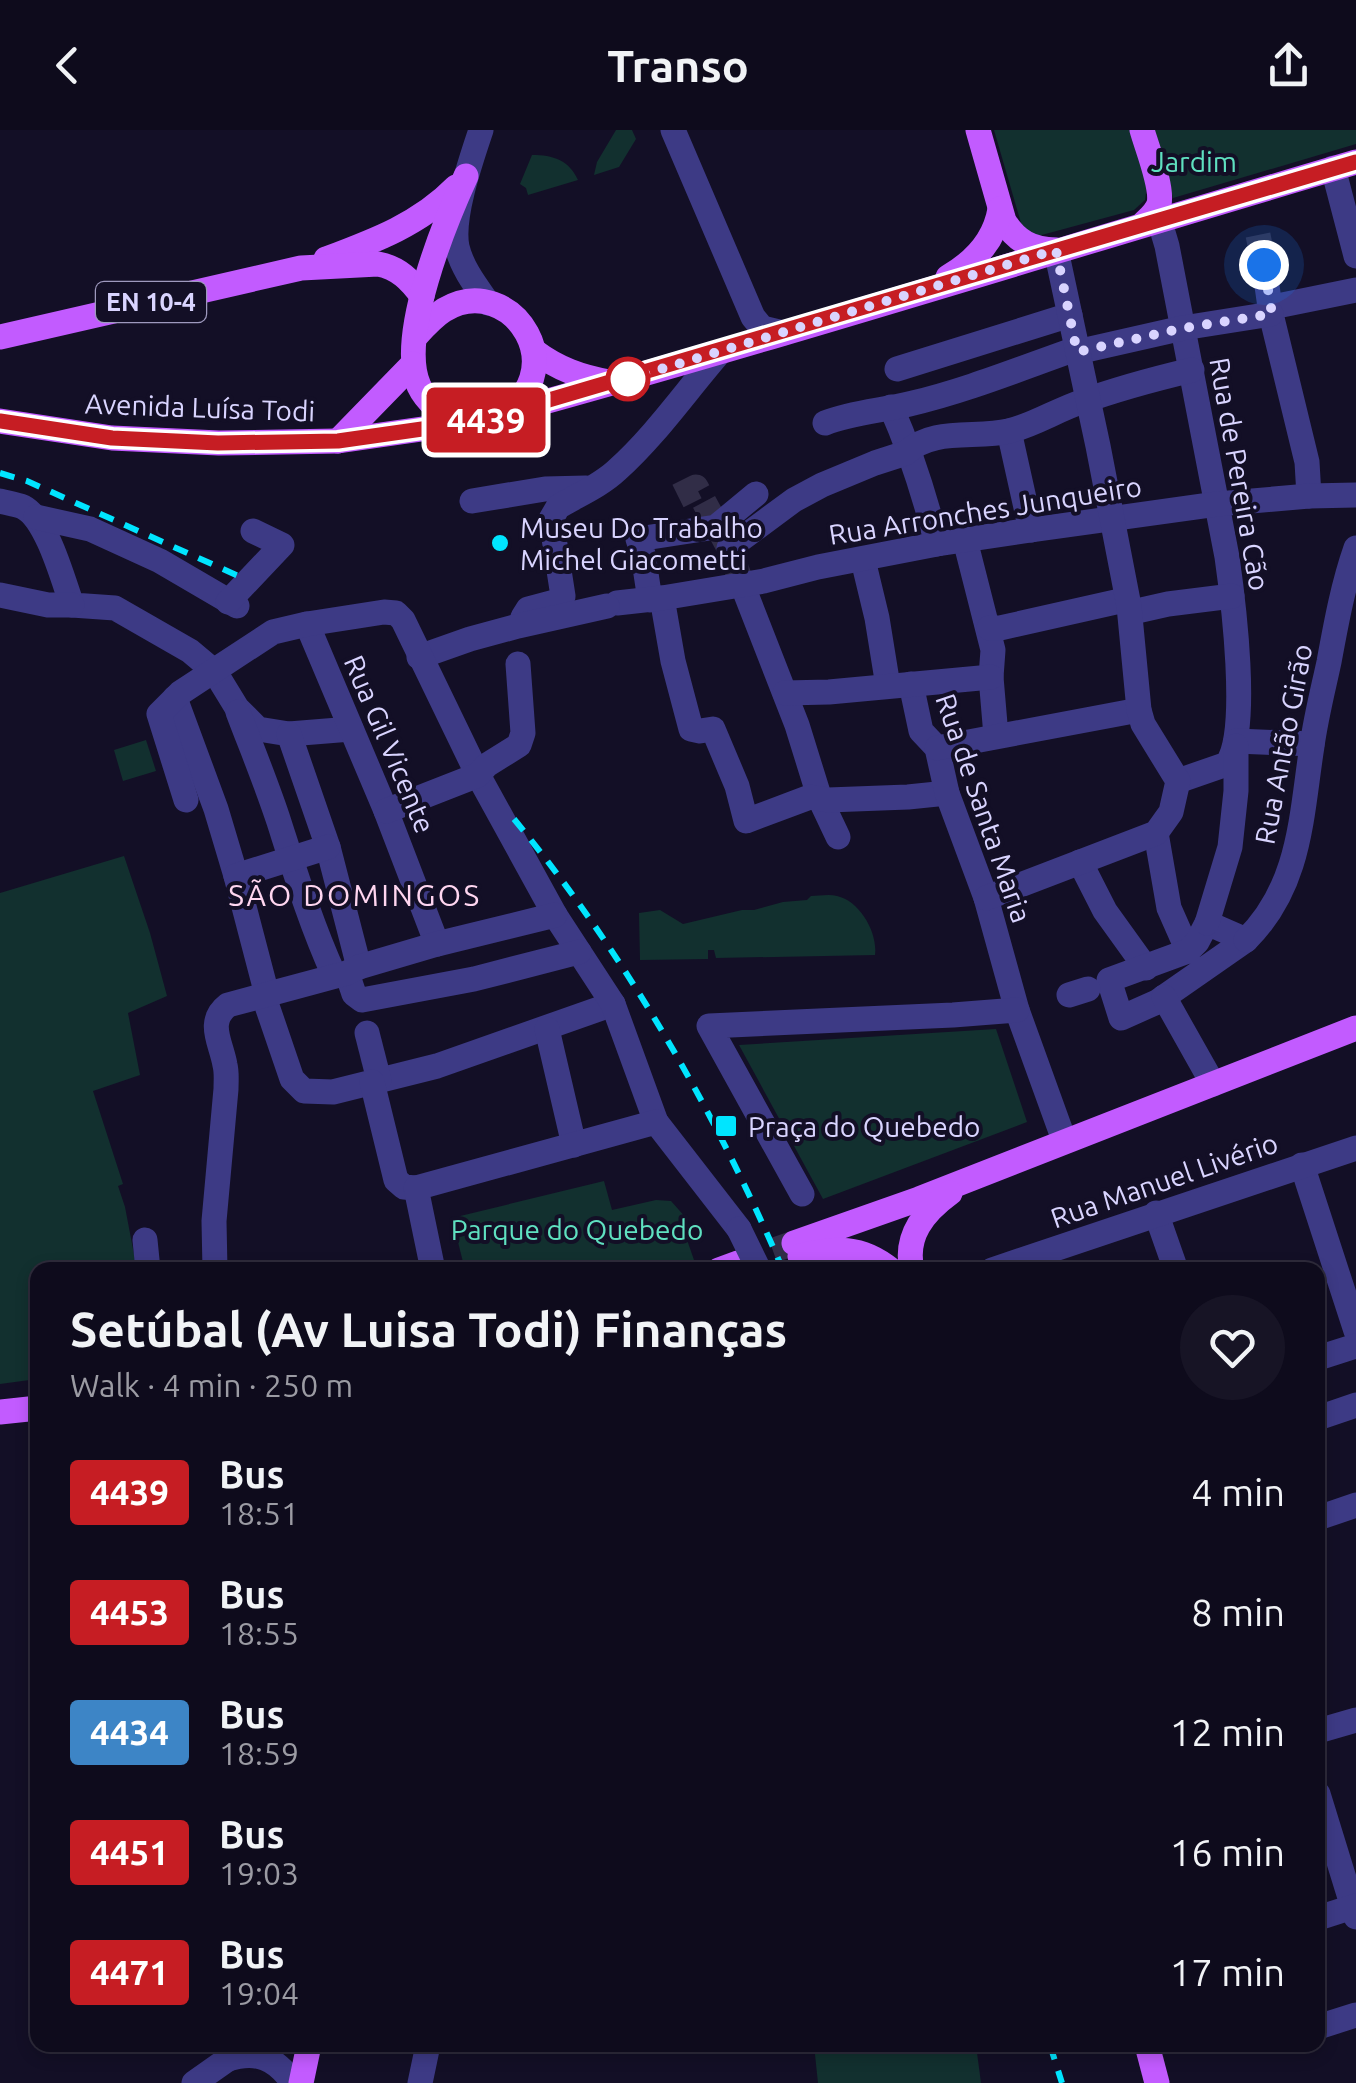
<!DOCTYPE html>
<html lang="en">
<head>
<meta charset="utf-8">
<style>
  :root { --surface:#0e0b1c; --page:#171425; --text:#f1f3f6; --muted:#9b9ba3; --line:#2e2b3b }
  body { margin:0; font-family:Ubuntu,sans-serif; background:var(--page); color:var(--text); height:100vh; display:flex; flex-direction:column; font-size:38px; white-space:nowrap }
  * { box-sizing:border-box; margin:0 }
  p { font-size:32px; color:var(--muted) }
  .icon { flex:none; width:55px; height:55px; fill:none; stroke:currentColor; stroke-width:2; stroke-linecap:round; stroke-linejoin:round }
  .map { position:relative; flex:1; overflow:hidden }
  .sheet { position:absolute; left:30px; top:1132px; width:1295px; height:790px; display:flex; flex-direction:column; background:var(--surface); border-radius:20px; box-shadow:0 5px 15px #0003,0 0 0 2px var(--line) }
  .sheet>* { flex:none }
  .badge { padding:0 20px; border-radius:8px; font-size:35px; line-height:65px }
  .you { position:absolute; width:50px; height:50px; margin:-25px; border:8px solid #fff; border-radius:50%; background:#1a73e8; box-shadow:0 0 0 15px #1a73e833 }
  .map>.badge { position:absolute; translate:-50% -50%; box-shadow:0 0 0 5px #fff }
  .round { display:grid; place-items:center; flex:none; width:105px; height:105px; border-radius:52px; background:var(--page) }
  .headline { display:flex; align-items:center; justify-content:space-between; height:170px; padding:0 40px }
  h1 { font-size:48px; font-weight:700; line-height:75px }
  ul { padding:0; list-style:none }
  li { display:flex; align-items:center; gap:30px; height:120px; padding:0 40px }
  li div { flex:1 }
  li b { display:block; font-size:38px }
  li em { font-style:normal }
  li .badge { min-width:110px; font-weight:700; text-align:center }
  header { display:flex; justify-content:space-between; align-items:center; height:130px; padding:0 40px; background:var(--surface); font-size:45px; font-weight:700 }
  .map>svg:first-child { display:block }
  .green { fill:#12302f }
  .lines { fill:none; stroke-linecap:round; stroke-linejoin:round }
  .minor-tunnel { stroke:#312d47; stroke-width:25; stroke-dasharray:25 12; stroke-linecap:butt }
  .major-tunnel { stroke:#312d47; stroke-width:25; stroke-dasharray:25 12; stroke-linecap:butt }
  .minor { stroke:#3d3a85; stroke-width:25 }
  .major { stroke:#c25bff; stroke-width:25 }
  .rail { stroke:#00e5ff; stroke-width:6; stroke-dasharray:15 12; stroke-linecap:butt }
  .minor-bridge { stroke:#3d3a85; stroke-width:25 }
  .line-casing { stroke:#fff; stroke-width:22 }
  .line { stroke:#c61d23; stroke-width:15 }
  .walk { stroke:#d9d4ff; stroke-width:10; stroke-dasharray:0 18 }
  .stop-dot { fill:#fff; stroke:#c61d23; stroke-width:5 }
  .poi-dot { fill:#00e5ff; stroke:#130f26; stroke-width:4 }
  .labels { text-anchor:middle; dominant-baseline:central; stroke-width:8; stroke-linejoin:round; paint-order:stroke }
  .shield { fill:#130f26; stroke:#9e99be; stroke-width:2.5 }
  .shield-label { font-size:25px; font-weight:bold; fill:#d9d4ff }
  .park-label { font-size:28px; fill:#5fe0c0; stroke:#130f26 }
  .street-label { font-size:28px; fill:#d9d4ff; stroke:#130f26 }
  .poi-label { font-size:28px; fill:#d9d4ff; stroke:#130f26; text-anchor:start }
  .neighbourhood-label { font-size:30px; letter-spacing:2.5px; fill:#ffd6f0; stroke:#130f26 }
</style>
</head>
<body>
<header><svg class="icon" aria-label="back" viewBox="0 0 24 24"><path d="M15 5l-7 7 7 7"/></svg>Transo<svg class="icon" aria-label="share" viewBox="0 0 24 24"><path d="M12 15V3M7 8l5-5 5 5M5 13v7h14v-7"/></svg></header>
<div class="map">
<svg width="1356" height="1953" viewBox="0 0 1356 1953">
  <rect width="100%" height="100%" fill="#130f26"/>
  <g class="green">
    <polygon points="616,0 632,0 636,9 619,37 594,45 597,32"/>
    <polygon points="994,0 1131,0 1147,56 1145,70 1134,80 1038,106 1025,100 1021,93"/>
    <polygon points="1153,0 1356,0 1356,14 1173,68"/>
    <path d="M 532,25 C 553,25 569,30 578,50 L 528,65 L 526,58 L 520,54 Z"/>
    <polygon points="146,610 156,641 123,651 114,620"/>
    <polygon points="124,726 150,803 167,866 128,883 140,945 93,961 123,1054 118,1056 125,1077 137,1140 38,1140 37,1249 0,1254 0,763"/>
    <path d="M 811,766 C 819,766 829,764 837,766 C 860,771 878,803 875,825 L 716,828 L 714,820 L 708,820 L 708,829 L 640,830 L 639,783 L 660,780 L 683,794 L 742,780 L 754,780 L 783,772 L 807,770 Z"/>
    <polygon points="996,899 1027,992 823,1069 739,915"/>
    <polygon points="604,1051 612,1080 656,1070 671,1071 687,1089 685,1104 694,1130 666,1140 465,1140 452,1088"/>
    <polygon points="814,1915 976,1915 981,1953 818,1953"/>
  </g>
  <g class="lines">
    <g class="minor-tunnel">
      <polyline points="1258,105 1264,135"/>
      <polyline points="678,366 696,357 729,418 742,454"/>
    </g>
    <polyline class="major-tunnel" points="738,1133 794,1113"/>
    <g class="minor">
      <path d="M 481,0 C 471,30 451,87 457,117 C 462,138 476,156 488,173"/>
      <polyline points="673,0 753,187 762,198 783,203"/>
      <polyline points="1333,38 1356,126"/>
      <path d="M 1159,89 L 1167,116 L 1227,427 C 1233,469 1250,601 1227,634 L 1178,651"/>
      <polyline points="1264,135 1271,184 1307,332 1309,366"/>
      <polyline points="1272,177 1356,160"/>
      <polyline points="897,239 1070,185"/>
      <path d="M 891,277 C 911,322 925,367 937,414"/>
      <path d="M 825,293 C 853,282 881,281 909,274 C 965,261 1019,239 1073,220 L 1077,222 L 1183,198 L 1271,184"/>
      <polyline points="1009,301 1031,400"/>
      <path d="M 0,371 C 7,373 16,374 23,377 C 47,389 63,450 72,475 L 115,478 L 190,521 L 215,542 L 237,578 L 258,599 L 289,604 L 351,599"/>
      <polyline points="472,371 545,359 586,358"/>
      <polyline points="36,387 90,399 160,431 237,476"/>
      <polyline points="965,410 993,520 991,547 996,606"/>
      <path d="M 729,418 L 794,370 L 822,355 L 875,333 L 906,323 C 932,297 976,309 1009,301 C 1034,295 1057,280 1081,272 C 1117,259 1154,249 1192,240"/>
      <polyline points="863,430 877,488 888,556"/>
      <polyline points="742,454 797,595 820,669 838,707"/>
      <polyline points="0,465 48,475 72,475"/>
      <polyline points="662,468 673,531 691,599 700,601 713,599 737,656 746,691 810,667 828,670 908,667 947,663"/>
      <polyline points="650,470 643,424 638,409 716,397 756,364"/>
      <polyline points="228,472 282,415 253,401"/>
      <polyline points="617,473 662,468 764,451 818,437 937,414 1031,400 1217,374 1309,366 1356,365"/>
      <path d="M 523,487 L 528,479 L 558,471 L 563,466 L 551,389 L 558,377 C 578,365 600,356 617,340 C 656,305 686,261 720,222"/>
      <polyline points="307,494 386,681 437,814"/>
      <polyline points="989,498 1000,498 1120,471 1137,481 1168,474 1232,466"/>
      <polyline points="419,527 470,509 518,496 607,476"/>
      <polyline points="911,554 921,601 937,618 947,663 986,768 1017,880 1064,1010"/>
      <polyline points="785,563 829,562 991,547"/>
      <polyline points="175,568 216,679 236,746 265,857 264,867 292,949 304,961 333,962 437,936 613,874"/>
      <path d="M 238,582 C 252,619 267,655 279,692 C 296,745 311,794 334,845"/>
      <polyline points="289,604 328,717 359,837"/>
      <polyline points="1236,611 1312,614"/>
      <polyline points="937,618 1139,580"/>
      <polyline points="186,670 159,584 180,563 273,502 307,494 384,482 396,483 403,490 478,645 555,785 613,874 656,992"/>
      <polyline points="386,681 478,645 487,635 519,615 523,603 518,534"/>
      <polyline points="1156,703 1169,778 1188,821"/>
      <polyline points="1080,732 1105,781 1146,838"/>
      <polyline points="236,746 328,717"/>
      <polyline points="986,768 1156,703 1171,682 1178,651 1143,594 1139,580 1129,476 1098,316 1056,120"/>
      <polygon points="1207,793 1246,810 1157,872 1121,888 1109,850 1188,821 1197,812"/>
      <polyline points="1207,793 1230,717 1236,661 1236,616"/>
      <path d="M 1246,810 C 1301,756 1301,686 1312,616 C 1316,587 1323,560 1329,532 C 1336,494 1343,455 1356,418"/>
      <polyline points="347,843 354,864 362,870 474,849 579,822"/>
      <polyline points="1069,865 1088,859"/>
      <polyline points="1164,867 1213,954"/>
      <polyline points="547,899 574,1015"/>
      <polyline points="367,903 379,950"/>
      <polyline points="372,952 396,1050 404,1057 416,1058"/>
      <polyline points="1302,1035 1356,1201"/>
      <polyline points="802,1064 709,896 953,885 1017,880"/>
      <polyline points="1156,1083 1176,1140"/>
      <polyline points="145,1110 148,1140"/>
      <path d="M 215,1140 L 214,1091 L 226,959 C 226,951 227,943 225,935 C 221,912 206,892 228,875 L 347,843 L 359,837 L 437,814 L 555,785"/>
      <polyline points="433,1140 416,1058 656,992 739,1099"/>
      <polyline points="992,1140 1356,1018"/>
      <polyline points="1318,1228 1356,1216"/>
      <polyline points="1318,1288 1356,1275"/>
      <polyline points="1318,1388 1356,1375"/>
      <polyline points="1318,1601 1356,1590"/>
      <polyline points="1318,1664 1356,1787"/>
      <polyline points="1318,1788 1356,1776"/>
      <polyline points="1318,1897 1356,1885"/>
      <path d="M 228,1929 C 257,1920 276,1928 293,1953"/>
      <polyline points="194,1953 228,1929 236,1919"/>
      <polyline points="420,1953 428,1915"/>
    </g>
    <g class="major">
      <path d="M 978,0 L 1004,91 C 1016,111 1032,120 1056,120"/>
      <path d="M 1142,0 C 1147,18 1163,57 1159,74 C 1156,83 1149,88 1143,94"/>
      <path d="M 326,129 C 374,111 420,94 456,57"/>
      <path d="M 948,147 C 974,132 995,110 1000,79"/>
      <path d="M 0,207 L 301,138 L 378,134 C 399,138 410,150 422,166"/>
      <path d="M 534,221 C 558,239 581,247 609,252"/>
      <path d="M 508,282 C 792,204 1073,115 1356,32"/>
      <path d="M 0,291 L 112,308 L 219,313 L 338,311 L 492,289 C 581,247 512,139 444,180 C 433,187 425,196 416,206"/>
      <path d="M 458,293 C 442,283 427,273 419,256 C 397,208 445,92 466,46"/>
      <polyline points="338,311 413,234"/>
      <polyline points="794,1113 919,1069 1356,898"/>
      <path d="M 800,1126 C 836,1118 860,1115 891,1140"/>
      <polyline points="719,1140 738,1133"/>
      <path d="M 912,1140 C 904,1106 924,1082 950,1063"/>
      <polyline points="0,1282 38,1278"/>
      <polyline points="1147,1915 1157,1953"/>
      <polyline points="301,1953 309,1915"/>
    </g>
    <g class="rail">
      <polyline points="0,343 27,351 243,448"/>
      <path d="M 514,689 C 625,824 714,979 783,1140"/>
      <polyline points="1050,1915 1062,1953"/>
    </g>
    <polyline class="minor-bridge" points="739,1099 759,1140"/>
  </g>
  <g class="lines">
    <defs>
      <path id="line" d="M 0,291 L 112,308 L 218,313 L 338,311 L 492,289 L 508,282 C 791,201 1073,114 1356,32"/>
    </defs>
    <use href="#line" class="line-casing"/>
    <use href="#line" class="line"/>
    <polyline class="walk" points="628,249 1056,120 1077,222 1184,198 1272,184 1264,135"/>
  </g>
  <circle class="stop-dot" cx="628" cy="249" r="20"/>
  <g class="poi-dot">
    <circle cx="500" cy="413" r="10"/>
    <rect x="714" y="984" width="24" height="24" rx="5"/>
  </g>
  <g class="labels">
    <rect class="shield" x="96" y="152" width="110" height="40" rx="8"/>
    <g class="shield-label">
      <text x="151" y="172">EN 10-4</text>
    </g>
    <g class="park-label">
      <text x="1194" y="31">Jardim</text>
      <text x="577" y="1099">Parque do Quebedo</text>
    </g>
    <g class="street-label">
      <text transform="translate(200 277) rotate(2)">Avenida Luísa Todi</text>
      <text transform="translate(1240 344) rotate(80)">Rua de Pereira Cão</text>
      <text transform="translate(985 380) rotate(-9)">Rua Arronches Junqueiro</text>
      <text transform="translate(390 614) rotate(67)">Rua Gil Vicente</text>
      <text transform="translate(1283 614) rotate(-79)">Rua Antão Girão</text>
      <text transform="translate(984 678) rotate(71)">Rua de Santa Maria</text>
      <text transform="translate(1164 1050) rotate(-19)">Rua Manuel Livério</text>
    </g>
    <g class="poi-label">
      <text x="520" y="397">Museu Do Trabalho<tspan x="520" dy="32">Michel Giacometti</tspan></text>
      <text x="748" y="996">Praça do Quebedo</text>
    </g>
    <g class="neighbourhood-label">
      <text x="355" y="765">SÃO DOMINGOS</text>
    </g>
  </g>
</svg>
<div class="you" style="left:1264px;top:135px"></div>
<b class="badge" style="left:486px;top:290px;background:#c61d23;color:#fff">4439</b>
<section class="sheet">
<div class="headline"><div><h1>Setúbal (Av Luisa Todi) Finanças</h1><p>Walk · 4 min · 250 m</p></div><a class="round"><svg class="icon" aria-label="heart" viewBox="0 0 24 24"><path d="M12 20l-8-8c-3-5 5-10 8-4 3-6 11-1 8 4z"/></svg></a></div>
<ul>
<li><span class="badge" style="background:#c61d23;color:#fff">4439</span><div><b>Bus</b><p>18:51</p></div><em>4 min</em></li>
<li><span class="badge" style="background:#c61d23;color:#fff">4453</span><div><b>Bus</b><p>18:55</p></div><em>8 min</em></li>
<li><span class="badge" style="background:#3d85c6;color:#fff">4434</span><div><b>Bus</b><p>18:59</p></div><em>12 min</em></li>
<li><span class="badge" style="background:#c61d23;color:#fff">4451</span><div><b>Bus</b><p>19:03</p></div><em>16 min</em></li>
<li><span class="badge" style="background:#c61d23;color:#fff">4471</span><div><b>Bus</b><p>19:04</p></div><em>17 min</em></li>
</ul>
</section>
</div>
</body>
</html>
